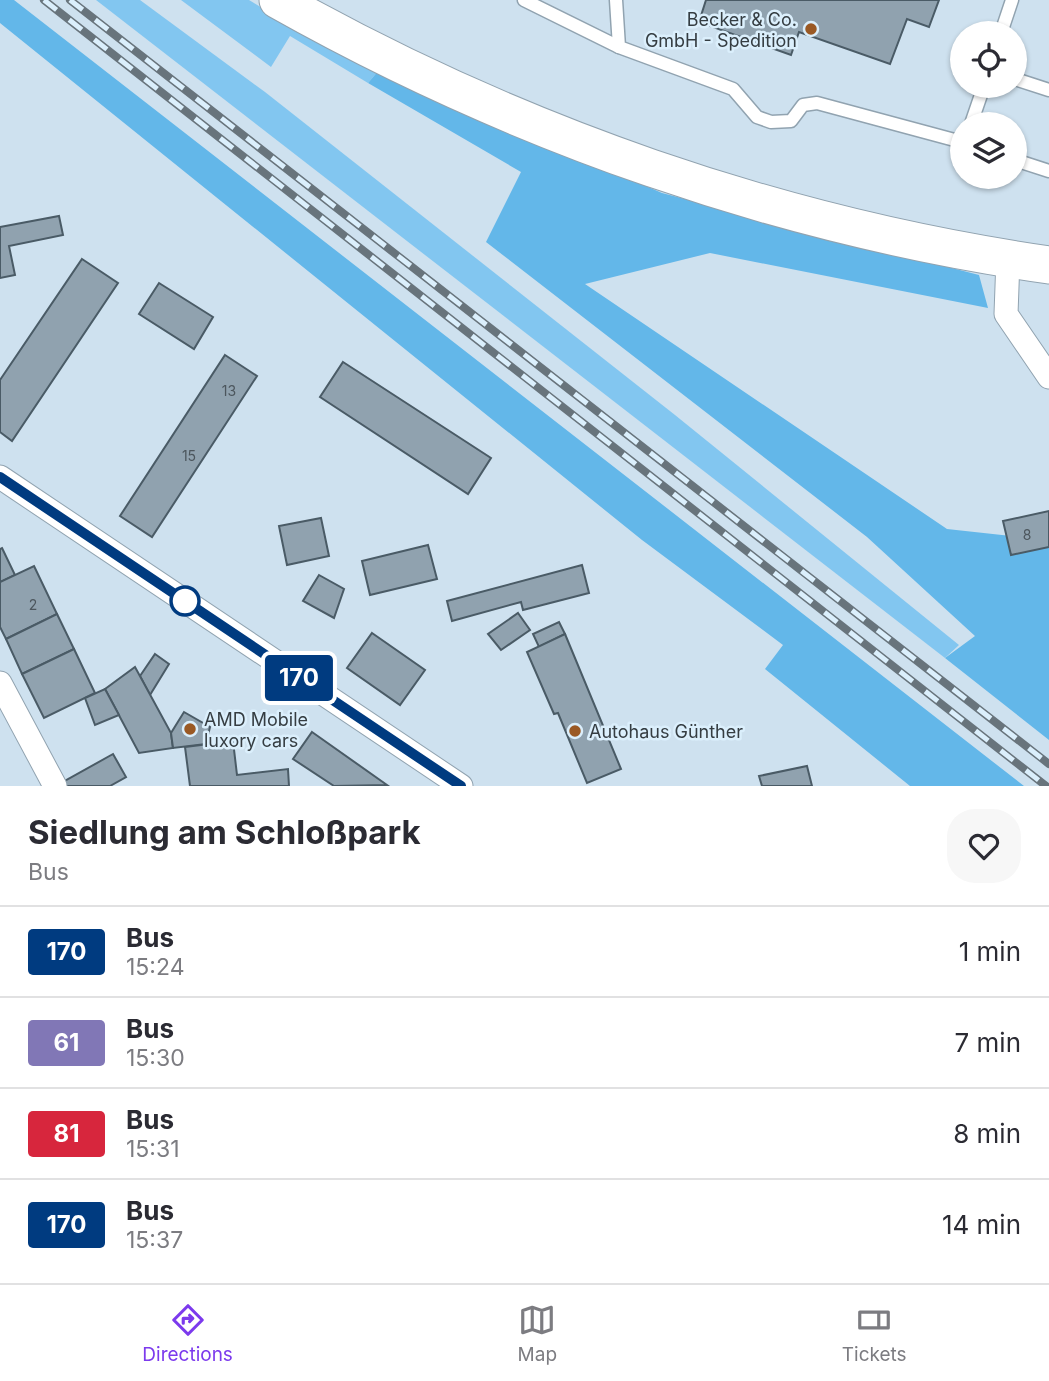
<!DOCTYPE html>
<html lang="en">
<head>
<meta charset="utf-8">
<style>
  :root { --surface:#fff; --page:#f7f7f7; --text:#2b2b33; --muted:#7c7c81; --line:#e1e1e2; --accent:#7c3aed }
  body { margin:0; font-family:Inter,sans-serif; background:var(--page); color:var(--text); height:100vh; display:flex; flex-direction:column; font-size:26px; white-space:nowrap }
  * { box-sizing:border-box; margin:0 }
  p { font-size:23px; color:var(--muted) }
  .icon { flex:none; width:38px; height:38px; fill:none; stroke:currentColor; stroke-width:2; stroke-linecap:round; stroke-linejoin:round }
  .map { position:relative; height:786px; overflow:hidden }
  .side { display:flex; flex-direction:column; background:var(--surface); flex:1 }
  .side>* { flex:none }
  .badge { padding:0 14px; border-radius:5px; font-size:24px; line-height:46px }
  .fabs { position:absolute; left:950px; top:21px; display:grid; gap:14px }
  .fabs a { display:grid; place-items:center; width:77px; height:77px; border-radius:50%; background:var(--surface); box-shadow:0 2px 5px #0004; font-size:35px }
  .map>.badge { position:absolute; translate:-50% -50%; box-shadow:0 0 0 4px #fff }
  .round { display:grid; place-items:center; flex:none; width:74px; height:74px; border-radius:28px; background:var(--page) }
  .headline { display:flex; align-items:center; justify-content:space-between; height:119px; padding:0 28px }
  h1 { font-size:33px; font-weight:700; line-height:52px }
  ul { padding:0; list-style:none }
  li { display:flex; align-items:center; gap:21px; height:91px; padding:0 28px; border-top:2px solid var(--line) }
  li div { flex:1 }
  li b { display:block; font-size:26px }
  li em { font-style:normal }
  li .badge { min-width:77px; font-weight:700; text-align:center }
  .dock { display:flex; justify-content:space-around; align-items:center; height:98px; border-top:2px solid var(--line); background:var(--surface); font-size:19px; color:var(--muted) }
  .dock a { display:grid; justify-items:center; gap:4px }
  .dock .current { color:var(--accent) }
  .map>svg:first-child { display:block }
  .green { fill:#82c6f0 }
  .forest { fill:#63b7e9 }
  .building { fill:#90a2af; stroke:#4a5b66; stroke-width:2 }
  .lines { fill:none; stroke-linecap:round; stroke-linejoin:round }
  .service-casing { stroke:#91a3b0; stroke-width:15 }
  .minor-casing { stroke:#91a3b0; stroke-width:25 }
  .primary-casing { stroke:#91a3b0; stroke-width:39 }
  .service { stroke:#fff; stroke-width:12 }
  .minor { stroke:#fff; stroke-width:23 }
  .primary { stroke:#fff; stroke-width:37 }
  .rail-casing { stroke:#68747c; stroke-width:8 }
  .rail { stroke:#dbeffc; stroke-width:5; stroke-dasharray:16; stroke-linecap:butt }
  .line-casing { stroke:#fff; stroke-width:16 }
  .line { stroke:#003b80; stroke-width:10 }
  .poi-dot { fill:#9a5924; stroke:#dbeffc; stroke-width:2.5 }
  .stop-dot { fill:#fff; stroke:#003b80; stroke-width:3.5 }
  .labels { text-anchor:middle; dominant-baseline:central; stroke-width:5; stroke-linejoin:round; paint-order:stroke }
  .number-label { font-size:14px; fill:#4c565d }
  .poi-label { font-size:18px; fill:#353d42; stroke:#dbeffc; text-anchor:start }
</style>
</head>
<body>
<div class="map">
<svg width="1049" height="786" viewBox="0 0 1049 786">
  <rect width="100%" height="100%" fill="#cee1ef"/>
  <g class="green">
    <polygon points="96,0 140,0 265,92 675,415 959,645 945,658"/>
    <polygon points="181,0 249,0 293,27 379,70 368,83 290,36 271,67"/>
  </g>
  <g class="forest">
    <polygon points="0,0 14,0 1024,786 910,786 765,669 783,645 642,540 0,23"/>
    <polygon points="379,70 662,193 979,275 988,308 710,253 585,284 947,529 1049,540 1049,740 945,658 975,636 867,537 486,242 521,172 368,83"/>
  </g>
  <g class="building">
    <polygon points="706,0 939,0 929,27 907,19 890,64 799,32 791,55 699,22"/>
    <polygon points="59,216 63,235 9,246 15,275 0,278 0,227"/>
    <polygon points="82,259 118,283 12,441 0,432 0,380"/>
    <polygon points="159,283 213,317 194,349 139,314"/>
    <polygon points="225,355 257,376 152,537 120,516"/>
    <polygon points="343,362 491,458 468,494 320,397"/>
    <polygon points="1049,511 1049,547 1011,555 1003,521"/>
    <polygon points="321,518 329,556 287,565 279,526"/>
    <polygon points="428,545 437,579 370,595 362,561"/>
    <polygon points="2,548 15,575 0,582 0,549"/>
    <polygon points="582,565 589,593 523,610 521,602 452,621 447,601"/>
    <polygon points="34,566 57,614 6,639 0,627 0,582"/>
    <polygon points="319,575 344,589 334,618 303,601"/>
    <polygon points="518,613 530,630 501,650 488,634"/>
    <polygon points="57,614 74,649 22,674 6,639"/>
    <polygon points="559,622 565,634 539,647 533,634"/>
    <polygon points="372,633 425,670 400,705 347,668"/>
    <polygon points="565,634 621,769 587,783 558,713 554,714 527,652"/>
    <polygon points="74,649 95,693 44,718 22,674"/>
    <polygon points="155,654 169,664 150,695 140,676"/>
    <polygon points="135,667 171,733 173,748 139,753 105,689"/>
    <polygon points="105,689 119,715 95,725 85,698"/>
    <polygon points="184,712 210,727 206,744 173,748 171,733"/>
    <polygon points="312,732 387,785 334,786 293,759"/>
    <polygon points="233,741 237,775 288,769 289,786 190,786 185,747"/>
    <polygon points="113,754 126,777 110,786 65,786 63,782"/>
    <polygon points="807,766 812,786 762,786 759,776"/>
  </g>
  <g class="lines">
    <defs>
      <g id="service">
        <polyline points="524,0 619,47"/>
        <polyline points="616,0 619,47 733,89 757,117 771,122 791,121 803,105 817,103 962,142"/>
        <polyline points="1001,33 1012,0"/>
        <polyline points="1015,79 1049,90"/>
        <polyline points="971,124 984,86"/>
        <polyline points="1015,160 1049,171"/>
      </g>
      <g id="minor">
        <polyline points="1008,259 1006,314 1049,377"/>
        <polyline points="0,477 461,786"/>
        <polyline points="0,683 55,786"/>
      </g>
      <path id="primary" d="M 278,0 C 516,134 779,226 1049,265"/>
    </defs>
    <use href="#service" class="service-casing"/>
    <use href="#minor" class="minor-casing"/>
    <use href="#primary" class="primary-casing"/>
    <use href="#service" class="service"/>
    <use href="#minor" class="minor"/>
    <use href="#primary" class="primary"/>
    <defs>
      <g id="rail">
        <polyline points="44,0 1046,786"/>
        <polyline points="70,0 1049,764"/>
      </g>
    </defs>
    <use href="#rail" class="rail-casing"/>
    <use href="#rail" class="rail"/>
  </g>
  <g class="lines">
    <defs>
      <polyline id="line" points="0,477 461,786"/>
    </defs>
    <use href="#line" class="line-casing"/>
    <use href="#line" class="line"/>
  </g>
  <g class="poi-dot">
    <circle cx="811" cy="29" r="7"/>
    <circle cx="190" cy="729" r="7"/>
    <circle cx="575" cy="731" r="7"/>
  </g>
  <circle class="stop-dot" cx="185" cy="601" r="14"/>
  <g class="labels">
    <g class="number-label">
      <text x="229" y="390">13</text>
      <text x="189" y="455">15</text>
      <text x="1027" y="534">8</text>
      <text x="33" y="604">2</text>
    </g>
    <g class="poi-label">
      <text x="797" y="19" text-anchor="end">Becker &amp; Co.<tspan x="797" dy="21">GmbH - Spedition</tspan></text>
      <text x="204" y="719">AMD Mobile<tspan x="204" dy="21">luxory cars</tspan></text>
      <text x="589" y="731">Autohaus Günther</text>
    </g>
  </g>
</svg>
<div class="fabs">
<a><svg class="icon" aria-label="locate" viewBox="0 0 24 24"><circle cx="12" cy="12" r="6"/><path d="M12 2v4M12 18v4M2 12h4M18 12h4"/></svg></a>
<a><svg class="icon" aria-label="layers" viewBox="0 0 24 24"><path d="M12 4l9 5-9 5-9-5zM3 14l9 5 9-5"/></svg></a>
</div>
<b class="badge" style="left:299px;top:678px;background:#003b80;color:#fff">170</b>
</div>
<section class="side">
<div class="headline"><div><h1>Siedlung am Schloßpark</h1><p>Bus</p></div><a class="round"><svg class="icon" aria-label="heart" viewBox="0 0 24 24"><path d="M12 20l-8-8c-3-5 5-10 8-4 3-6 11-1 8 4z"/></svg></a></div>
<ul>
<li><span class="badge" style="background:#003b80;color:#fff">170</span><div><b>Bus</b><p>15:24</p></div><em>1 min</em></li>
<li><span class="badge" style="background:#8177b6;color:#fff">61</span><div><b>Bus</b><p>15:30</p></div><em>7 min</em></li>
<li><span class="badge" style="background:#d7263d;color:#fff">81</span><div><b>Bus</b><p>15:31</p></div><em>8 min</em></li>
<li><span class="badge" style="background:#003b80;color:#fff">170</span><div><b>Bus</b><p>15:37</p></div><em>14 min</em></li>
</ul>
</section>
<nav class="dock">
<a class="current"><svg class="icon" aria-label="directions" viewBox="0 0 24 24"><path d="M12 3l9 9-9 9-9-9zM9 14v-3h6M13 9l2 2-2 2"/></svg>Directions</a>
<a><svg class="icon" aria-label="map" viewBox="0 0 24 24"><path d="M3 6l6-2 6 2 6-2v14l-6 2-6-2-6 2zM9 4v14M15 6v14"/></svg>Map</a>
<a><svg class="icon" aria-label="tickets" viewBox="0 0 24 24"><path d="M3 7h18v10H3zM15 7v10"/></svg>Tickets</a>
</nav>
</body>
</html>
